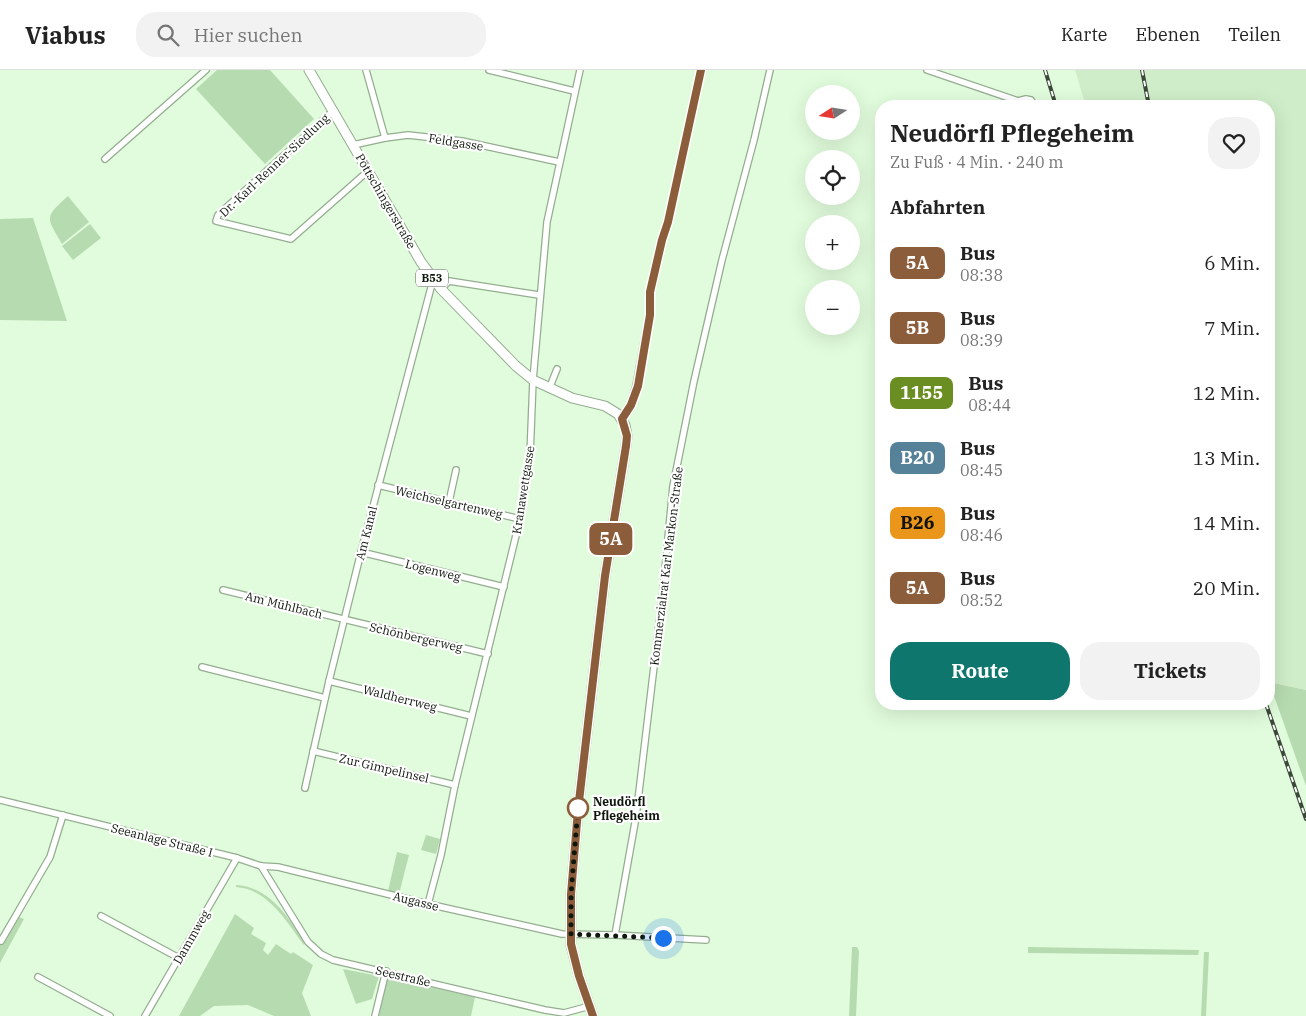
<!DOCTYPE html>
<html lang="de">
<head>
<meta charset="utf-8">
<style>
  :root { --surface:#fff; --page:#f2f2f2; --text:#222; --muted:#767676; --line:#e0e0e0; --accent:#0f766e }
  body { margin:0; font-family:"IBM Plex Serif",serif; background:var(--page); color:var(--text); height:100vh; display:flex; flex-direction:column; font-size:19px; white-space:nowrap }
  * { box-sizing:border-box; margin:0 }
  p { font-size:16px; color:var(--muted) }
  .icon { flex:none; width:28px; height:28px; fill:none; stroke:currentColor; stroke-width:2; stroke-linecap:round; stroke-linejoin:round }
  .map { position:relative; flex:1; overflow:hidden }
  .drawer { position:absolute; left:875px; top:30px; width:400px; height:610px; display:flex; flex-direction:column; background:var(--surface); border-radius:20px; box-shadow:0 5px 20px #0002 }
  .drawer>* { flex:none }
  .badge { padding:0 10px; border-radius:8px; font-size:18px; line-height:32px }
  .needle { width:32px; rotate:258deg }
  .fabs { position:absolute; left:805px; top:15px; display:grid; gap:10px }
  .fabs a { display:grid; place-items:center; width:55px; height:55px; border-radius:50%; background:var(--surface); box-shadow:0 5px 20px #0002; font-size:25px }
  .you { position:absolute; width:25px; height:25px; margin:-12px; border:4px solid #fff; border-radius:50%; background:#1a73e8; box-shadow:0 0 0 8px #1a73e833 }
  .map>.badge { position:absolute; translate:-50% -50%; box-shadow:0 0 0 2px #fff }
  h2 { padding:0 15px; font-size:19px; line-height:45px }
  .round { display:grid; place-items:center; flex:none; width:52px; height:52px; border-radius:20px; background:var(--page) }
  .overview { display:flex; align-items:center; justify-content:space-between; height:85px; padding:0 15px }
  h1 { font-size:24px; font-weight:700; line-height:38px }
  .cta { display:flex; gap:10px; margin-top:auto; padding:10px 15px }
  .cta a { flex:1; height:58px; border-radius:20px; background:var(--accent); color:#fff; font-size:20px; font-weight:700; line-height:58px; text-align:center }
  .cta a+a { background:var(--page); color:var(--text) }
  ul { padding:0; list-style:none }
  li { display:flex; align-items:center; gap:15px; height:65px; padding:0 15px }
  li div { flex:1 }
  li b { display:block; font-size:19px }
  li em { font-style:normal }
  li .badge { min-width:55px; font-weight:700; text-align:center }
  header { display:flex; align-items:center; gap:30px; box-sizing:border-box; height:70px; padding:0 25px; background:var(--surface); border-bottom:1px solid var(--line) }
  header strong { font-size:24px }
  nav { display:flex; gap:28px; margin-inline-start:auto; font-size:18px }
  .search { width:350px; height:45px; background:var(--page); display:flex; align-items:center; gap:12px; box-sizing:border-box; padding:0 18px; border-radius:20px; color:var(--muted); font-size:19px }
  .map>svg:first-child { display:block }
  .built { fill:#cfedc9 }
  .green { fill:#b7dbb0 }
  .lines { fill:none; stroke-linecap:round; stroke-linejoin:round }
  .street-casing { stroke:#94ad90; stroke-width:8 }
  .secondary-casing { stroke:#94ad90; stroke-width:10 }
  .primary-casing { stroke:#94ad90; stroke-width:11 }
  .street { stroke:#fff; stroke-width:5.5 }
  .secondary { stroke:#fff; stroke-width:8 }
  .primary { stroke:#fff; stroke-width:9 }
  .rail-casing { stroke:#3c493a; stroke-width:4 }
  .rail { stroke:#fff; stroke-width:2; stroke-dasharray:5.5; stroke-linecap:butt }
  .line-casing { stroke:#fff; stroke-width:11 }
  .line { stroke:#8b5d3b; stroke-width:8 }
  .walk { stroke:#0e170c; stroke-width:5; stroke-dasharray:0 9 }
  .stop-dot { fill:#fff; stroke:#8b5d3b; stroke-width:2.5 }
  .labels { text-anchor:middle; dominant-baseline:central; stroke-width:4.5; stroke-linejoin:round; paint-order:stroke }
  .shield { fill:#fff; stroke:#565d55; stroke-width:1 }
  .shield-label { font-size:11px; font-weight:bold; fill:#0e170c }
  .street-label { font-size:12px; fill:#0e170c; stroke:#fff }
  .stop-label { font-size:12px; font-weight:bold; fill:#0e170c; stroke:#fff; text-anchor:start }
</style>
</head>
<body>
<header>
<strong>Viabus</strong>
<div class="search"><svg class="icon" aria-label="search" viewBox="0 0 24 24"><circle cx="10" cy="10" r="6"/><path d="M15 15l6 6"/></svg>Hier suchen</div>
<nav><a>Karte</a><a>Ebenen</a><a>Teilen</a></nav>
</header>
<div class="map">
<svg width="1306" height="946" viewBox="0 0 1306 946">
  <rect width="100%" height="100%" fill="#e1fcdc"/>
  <polygon class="built" points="1075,0 1306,0 1306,620 1269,612 1269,36 1086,36"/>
  <g class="green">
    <polygon points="217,0 270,0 314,49 265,94 196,19"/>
    <path d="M 68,126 L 89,152 L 62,174 C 46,146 44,148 68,126 Z"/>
    <polygon points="33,148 67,251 0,250 0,149"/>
    <polygon points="90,154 101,168 73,190 62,176"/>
    <polygon points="1269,612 1306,620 1306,716"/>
    <polygon points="426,765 440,769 436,784 421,780"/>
    <polygon points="397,782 409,785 399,824 388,821"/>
    <path d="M 236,815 C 270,817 288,847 305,873 L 304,875 C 286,851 268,819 236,817 Z"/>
    <polygon points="235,844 254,858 251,864 266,873 263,880 268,885 276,874 291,884 293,882 313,895 302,923 311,946 274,946 248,935 214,936 200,946 179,946"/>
    <polygon points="19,847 24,849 0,893 0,873 3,874"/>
    <polygon points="852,877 857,877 859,881 856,946 849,946"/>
    <polygon points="1028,877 1199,880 1198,885 1028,883"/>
    <polygon points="1204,882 1209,882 1206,946 1201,946"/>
    <polygon points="343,899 379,906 372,929 356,934"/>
    <polygon points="393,909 475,927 471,946 379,946 386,910"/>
  </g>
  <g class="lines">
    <defs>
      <g id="street">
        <polyline points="366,0 385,68"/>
        <polyline points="489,0 574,21"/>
        <polyline points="927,0 1018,31 1021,36"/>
        <polyline points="1018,31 1026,29 1031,30 1035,36"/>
        <polyline points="333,41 218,145 216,151 291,169 368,101"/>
        <polyline points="353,75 385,68 408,65 462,71 559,92"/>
        <polyline points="105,89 206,0"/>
        <polyline points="441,219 449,211 539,225"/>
        <polyline points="549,319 557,299"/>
        <polyline points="378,415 520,449"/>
        <polyline points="449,432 456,400"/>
        <polyline points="361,482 504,517"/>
        <polyline points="223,520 488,584"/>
        <polyline points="202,597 325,628"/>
        <polyline points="329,611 471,646"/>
        <polyline points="313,681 455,715"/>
        <polyline points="305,718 329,611 361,482 433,210"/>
        <polyline points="0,730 237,788 261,796 278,797 428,834 562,864 615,865 636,747 663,521 673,416 694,311 722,190 754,70 770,0"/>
        <polyline points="261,796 308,872 321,884 333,890 545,940 564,943 590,936"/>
        <polyline points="428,834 441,785 455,715 520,449 530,386 533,310 547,152 580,0"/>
        <polyline points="101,846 179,888"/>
        <polyline points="615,865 706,870"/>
        <polyline points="1,871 50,787 63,745"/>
        <polyline points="38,907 110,946"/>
        <polyline points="145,946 237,788"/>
        <polyline points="375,946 386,901"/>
      </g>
      <polyline id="secondary" points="622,349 631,335 637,316 650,245 650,222 662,170 668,152 701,0"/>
      <polyline id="primary" points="309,0 421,192 441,219 516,296 533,310 572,328 605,336 618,344 625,355 627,366 626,376 605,506 578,740 571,824 571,875 579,906 593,946"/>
    </defs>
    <use href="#street" class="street-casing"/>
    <use href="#secondary" class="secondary-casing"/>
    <use href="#primary" class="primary-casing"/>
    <use href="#street" class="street"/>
    <use href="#secondary" class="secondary"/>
    <use href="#primary" class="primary"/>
    <defs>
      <g id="rail">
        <polyline points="1045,0 1056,36"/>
        <polyline points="1142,0 1149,36"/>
        <polyline points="1266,634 1306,749"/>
      </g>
    </defs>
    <use href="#rail" class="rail-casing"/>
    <use href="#rail" class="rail"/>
  </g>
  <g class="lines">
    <defs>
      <polyline id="line" points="593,946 579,906 571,874 571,824 578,740 605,506 626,376 627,366 622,349 631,335 638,316 650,245 650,222 662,170 668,152 701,0"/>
    </defs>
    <use href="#line" class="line-casing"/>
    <use href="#line" class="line"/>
    <polyline class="walk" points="578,738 571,824 571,864 663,868"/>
  </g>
  <circle class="stop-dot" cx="578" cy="738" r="10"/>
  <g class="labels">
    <rect class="shield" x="416" y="199.5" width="32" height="17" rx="4"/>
    <g class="shield-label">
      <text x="432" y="208">B53</text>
    </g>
    <g class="street-label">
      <text transform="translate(456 72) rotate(9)">Feldgasse</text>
      <text transform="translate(274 95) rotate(-43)">Dr.-Karl-Renner-Siedlung</text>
      <text transform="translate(386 131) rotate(60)">Pöttschingerstraße</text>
      <text transform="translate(523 420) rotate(-81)">Kranawettgasse</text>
      <text transform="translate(449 432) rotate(13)">Weichselgartenweg</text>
      <text transform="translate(366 463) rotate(-76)">Am Kanal</text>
      <text transform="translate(666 496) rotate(-83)">Kommerzialrat Karl Markon-Straße</text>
      <text transform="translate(433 500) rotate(14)">Logenweg</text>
      <text transform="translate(284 535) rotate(14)">Am Mühlbach</text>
      <text transform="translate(416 567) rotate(13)">Schönbergerweg</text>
      <text transform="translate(400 628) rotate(14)">Waldherrweg</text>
      <text transform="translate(384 698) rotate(13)">Zur Gimpelinsel</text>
      <text transform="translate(162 770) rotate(14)">Seeanlage Straße I</text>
      <text transform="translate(416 831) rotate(14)">Augasse</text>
      <text transform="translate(191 867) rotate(-60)">Dammweg</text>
      <text transform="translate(403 906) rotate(13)">Seestraße</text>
    </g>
    <g class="stop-label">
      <text x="593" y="731">Neudörfl<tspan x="593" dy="14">Pflegeheim</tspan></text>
    </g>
  </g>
</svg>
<div class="fabs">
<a><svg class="needle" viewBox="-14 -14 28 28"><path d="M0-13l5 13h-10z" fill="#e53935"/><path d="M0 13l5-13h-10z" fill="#767676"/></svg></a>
<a><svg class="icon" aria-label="locate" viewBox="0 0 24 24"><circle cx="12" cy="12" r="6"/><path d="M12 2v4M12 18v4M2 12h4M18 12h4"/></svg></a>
<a>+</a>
<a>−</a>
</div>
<div class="you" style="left:663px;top:868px"></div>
<b class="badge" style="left:611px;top:469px;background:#8b5d3b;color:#fff">5A</b>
<section class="drawer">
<div class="overview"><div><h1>Neudörfl Pflegeheim</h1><p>Zu Fuß · 4 Min. · 240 m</p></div><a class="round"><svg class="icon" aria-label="heart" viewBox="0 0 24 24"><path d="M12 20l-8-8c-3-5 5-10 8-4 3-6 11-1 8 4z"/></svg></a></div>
<h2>Abfahrten</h2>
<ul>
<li><span class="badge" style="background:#8b5d3b;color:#fff">5A</span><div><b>Bus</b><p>08:38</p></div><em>6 Min.</em></li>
<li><span class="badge" style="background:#8b5d3b;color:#fff">5B</span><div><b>Bus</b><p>08:39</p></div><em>7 Min.</em></li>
<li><span class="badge" style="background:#6b8e23;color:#fff">1155</span><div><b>Bus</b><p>08:44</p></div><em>12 Min.</em></li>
<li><span class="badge" style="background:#558298;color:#fff">B20</span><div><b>Bus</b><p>08:45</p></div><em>13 Min.</em></li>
<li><span class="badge" style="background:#ea961b;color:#111">B26</span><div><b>Bus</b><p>08:46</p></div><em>14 Min.</em></li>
<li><span class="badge" style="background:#8b5d3b;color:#fff">5A</span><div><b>Bus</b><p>08:52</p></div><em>20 Min.</em></li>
</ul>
<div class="cta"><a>Route</a><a>Tickets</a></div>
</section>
</div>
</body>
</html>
